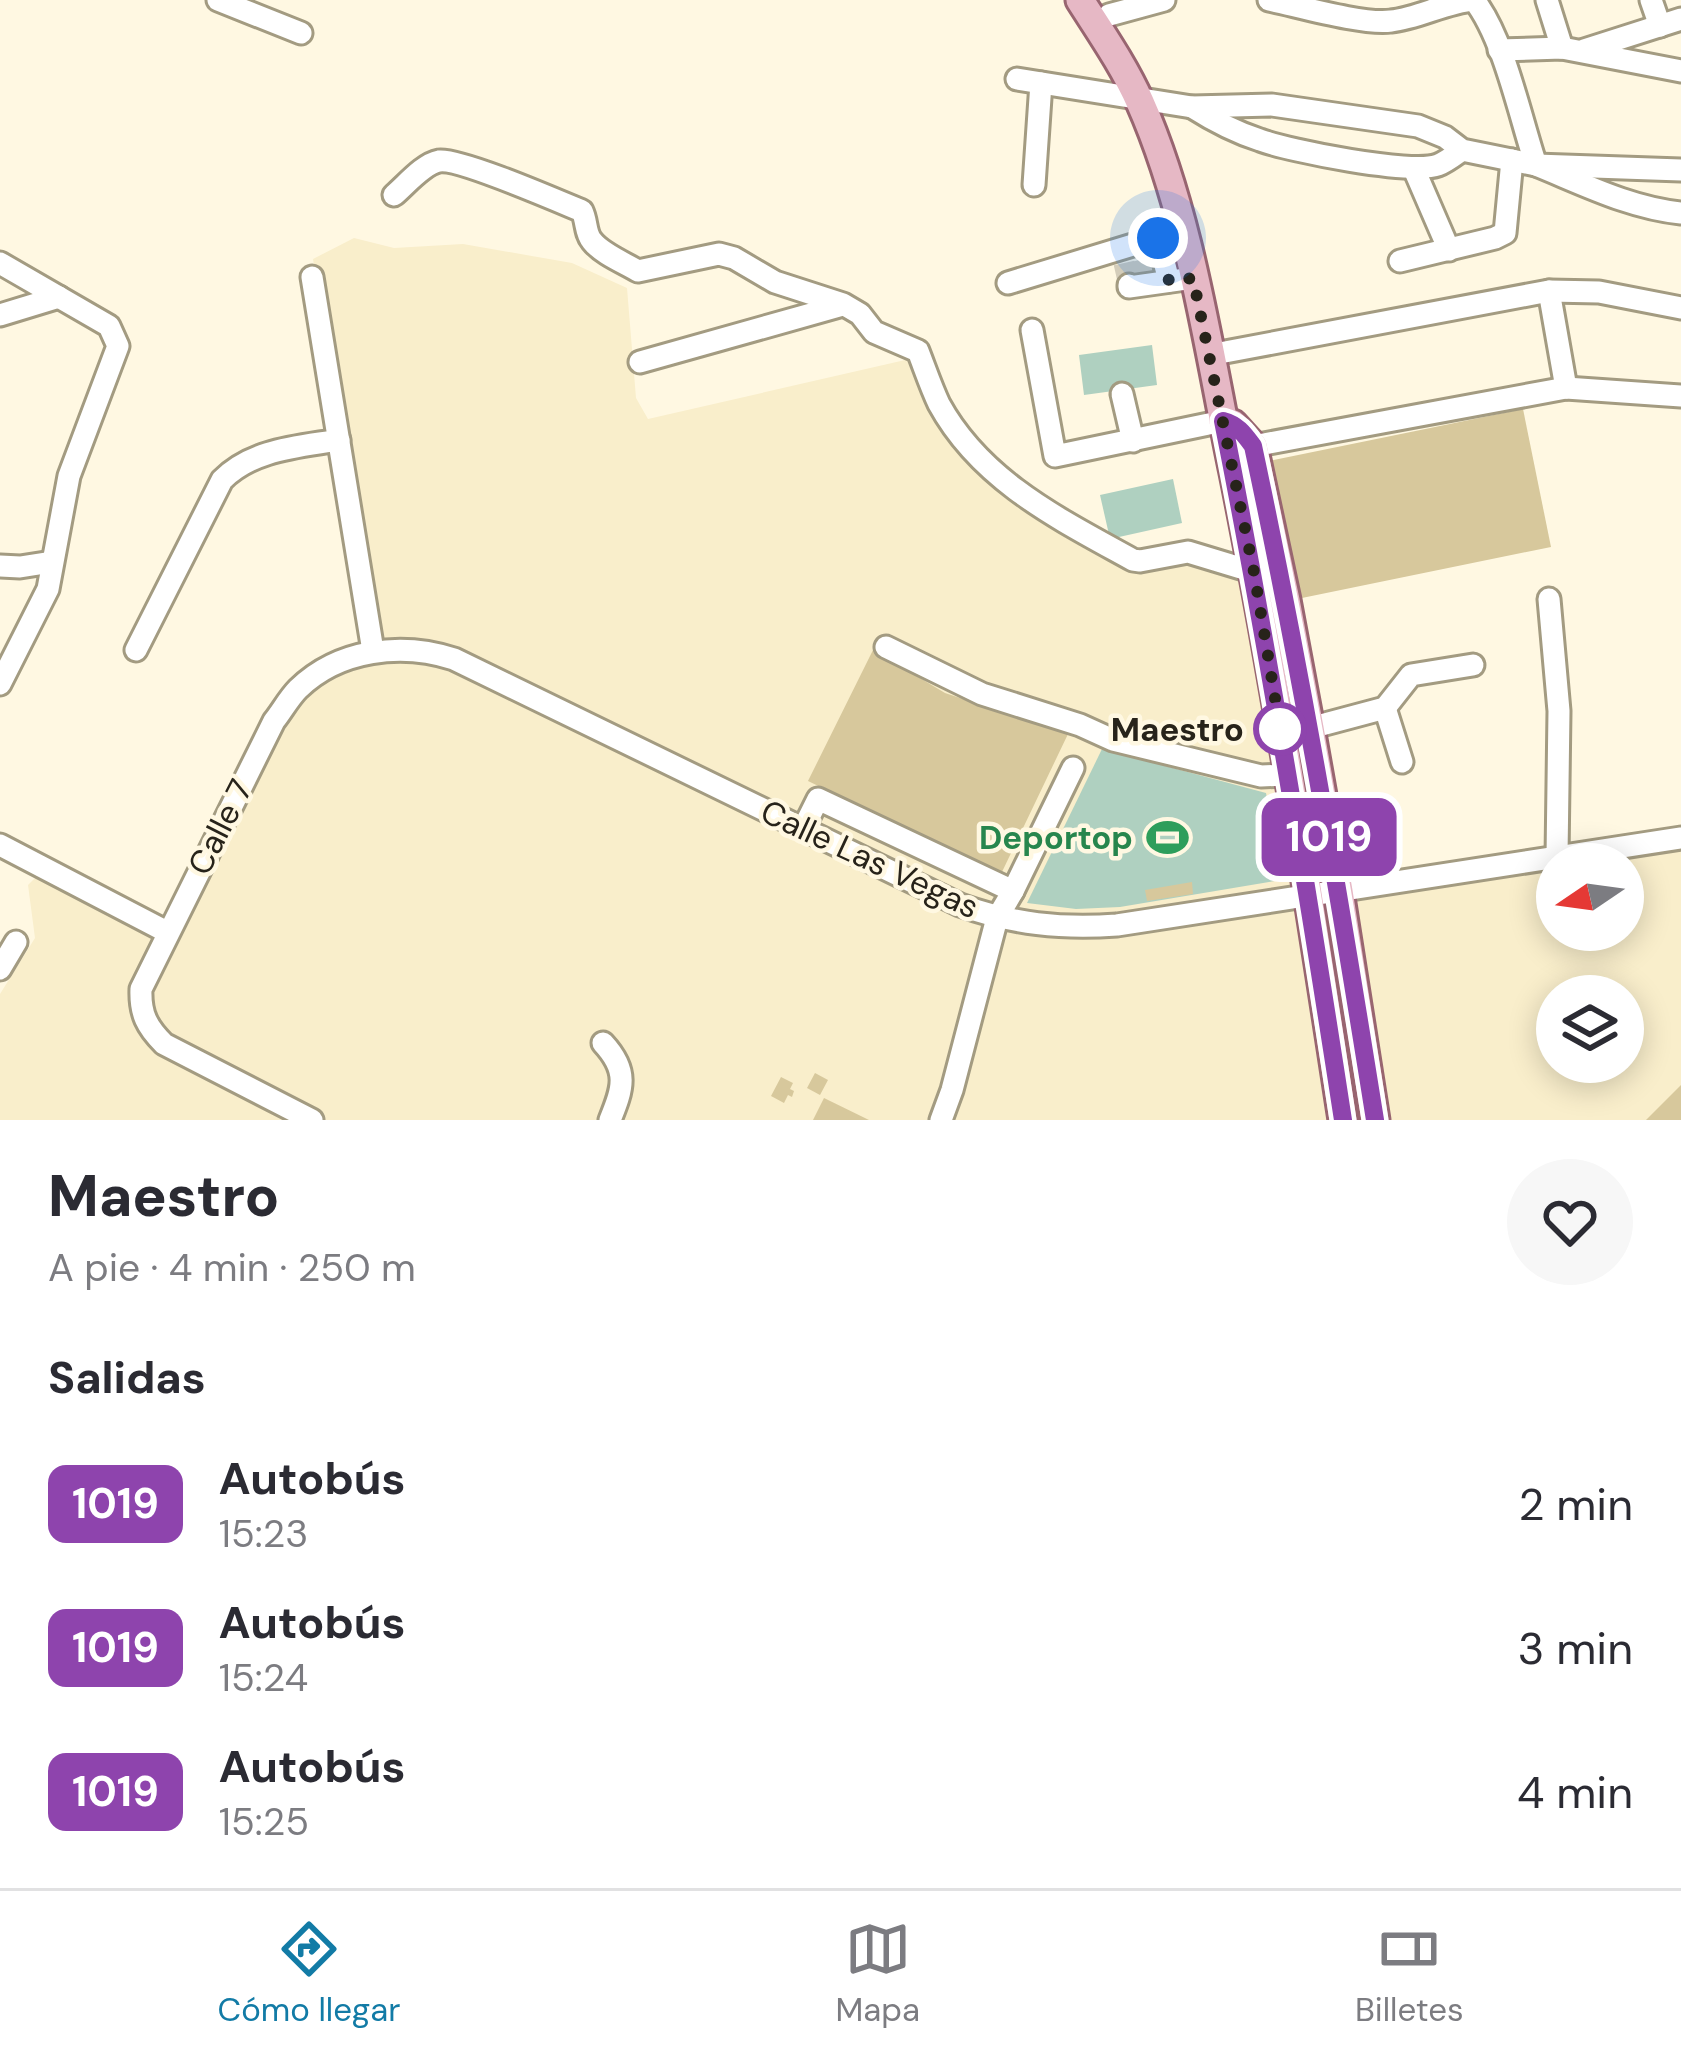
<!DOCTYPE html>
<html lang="es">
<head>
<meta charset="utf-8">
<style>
  :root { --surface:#fff; --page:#f7f7f7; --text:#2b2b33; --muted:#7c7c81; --line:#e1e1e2; --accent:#127ba6 }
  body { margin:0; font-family:"DM Sans",sans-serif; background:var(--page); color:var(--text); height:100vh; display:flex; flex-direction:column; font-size:45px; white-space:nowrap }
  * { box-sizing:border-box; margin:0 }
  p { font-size:39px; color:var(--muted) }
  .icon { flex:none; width:66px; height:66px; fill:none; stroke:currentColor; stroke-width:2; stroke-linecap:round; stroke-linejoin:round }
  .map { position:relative; height:1120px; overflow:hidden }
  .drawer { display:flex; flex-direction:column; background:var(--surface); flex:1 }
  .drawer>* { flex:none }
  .badge { padding:0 24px; border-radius:18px; font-size:42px; line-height:78px }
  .needle { width:78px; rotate:257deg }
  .tools { position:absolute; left:1536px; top:843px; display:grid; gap:24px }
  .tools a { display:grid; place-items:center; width:108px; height:108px; border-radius:50%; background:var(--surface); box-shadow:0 6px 30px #0003; font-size:60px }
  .you { position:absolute; width:60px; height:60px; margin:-30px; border:9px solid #fff; border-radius:50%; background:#1a73e8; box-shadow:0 0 0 18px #1a73e833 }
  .map>.badge { position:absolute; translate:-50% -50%; box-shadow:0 0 0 6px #fff }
  h2 { padding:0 48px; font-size:45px; line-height:108px }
  .round { display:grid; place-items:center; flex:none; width:126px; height:126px; border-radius:63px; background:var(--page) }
  .summary { display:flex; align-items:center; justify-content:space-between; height:204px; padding:0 48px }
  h1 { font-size:57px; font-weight:800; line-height:90px }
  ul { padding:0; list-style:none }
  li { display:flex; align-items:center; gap:36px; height:144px; padding:0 48px }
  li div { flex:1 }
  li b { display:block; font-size:45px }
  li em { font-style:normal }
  li .badge { min-width:132px; font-weight:700; text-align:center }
  .menu { display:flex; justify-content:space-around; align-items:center; height:168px; border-top:3px solid var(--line); background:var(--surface); font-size:33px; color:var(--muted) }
  .menu a { display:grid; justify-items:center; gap:6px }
  .menu .on { color:var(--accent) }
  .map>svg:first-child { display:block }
  .built { fill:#f9eecb; fill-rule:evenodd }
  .green { fill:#afd0c0 }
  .building { fill:#d7c89c }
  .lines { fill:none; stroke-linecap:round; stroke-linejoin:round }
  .minor-tunnel { stroke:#d4cdba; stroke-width:21; stroke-dasharray:21 10; stroke-linecap:butt }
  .minor-casing { stroke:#a39b81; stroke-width:27 }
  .major-casing { stroke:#986570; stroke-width:33 }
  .minor { stroke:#fff; stroke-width:21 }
  .major { stroke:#e6b8c5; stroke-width:27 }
  .line-casing { stroke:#fff; stroke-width:27 }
  .line { stroke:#8e44ad; stroke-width:18 }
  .walk { stroke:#27231a; stroke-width:12; stroke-dasharray:0 21.6 }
  .stop-dot { fill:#fff; stroke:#8e44ad; stroke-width:6 }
  .labels { text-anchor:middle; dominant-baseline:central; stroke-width:9; stroke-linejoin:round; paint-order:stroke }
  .stop-label { font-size:33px; font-weight:bold; fill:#27231a; stroke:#fff8e2; text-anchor:end }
  .street-label { font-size:33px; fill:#27231a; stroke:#fff8e2 }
  .leisure-label { font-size:33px; font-weight:bold; fill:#27864d; stroke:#fff8e2; text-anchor:end }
</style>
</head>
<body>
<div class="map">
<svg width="1681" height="1120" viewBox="0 0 1681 1120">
  <rect width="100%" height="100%" fill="#fff8e2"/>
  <path class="built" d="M 354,238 L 394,248 L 463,244 L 572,263 L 627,288 L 636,398 L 648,419 L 927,355 L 955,419 L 969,437 L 1096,547 L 1187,557 L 1266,579 L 1323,890 L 1681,836 L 1681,1120 L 0,1120 L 0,994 L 35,938 L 28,885 L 38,875 L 171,940 L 281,720 L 313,687 L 376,661 L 313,259 ZM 1557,864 L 1623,864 L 1623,930 L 1557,930 ZM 1557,996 L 1623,996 L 1623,1062 L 1557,1062 Z"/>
  <g class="green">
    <polygon points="1152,345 1157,385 1084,395 1079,355"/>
    <polygon points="1173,479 1182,523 1110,539 1100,495"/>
    <polygon points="1102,749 1266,793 1281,880 1120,907 1076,909 1027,903"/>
  </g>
  <g class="building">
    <polygon points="1523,409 1551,547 1297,599 1269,461"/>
    <polygon points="873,650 945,693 1068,734 1001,874 808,781"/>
    <polygon points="1192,882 1193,894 1147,901 1145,890"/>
    <polygon points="815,1073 828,1080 820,1095 807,1088"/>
    <polygon points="781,1077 793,1083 790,1089 794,1091 792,1097 788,1095 784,1103 771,1096"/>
    <polygon points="1681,1085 1681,1120 1646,1120"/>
    <polygon points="824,1098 869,1120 813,1120"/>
  </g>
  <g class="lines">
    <g class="minor-tunnel">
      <polyline points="1142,259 1148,280"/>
      <polyline points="1124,263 1129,285"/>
    </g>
    <defs>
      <g id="minor">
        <polyline points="218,0 301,33"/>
        <path d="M 1269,0 C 1298,6 1364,25 1391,21 C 1419,18 1446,2 1474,0 C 1504,38 1520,117 1536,165 C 1583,184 1630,208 1681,213"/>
        <polyline points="1547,0 1562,48"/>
        <polyline points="1651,0 1660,26"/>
        <polyline points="1109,15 1164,0"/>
        <polyline points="1499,50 1562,48 1681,71"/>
        <polyline points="1584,50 1681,19"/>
        <polyline points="1017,79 1192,107 1272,105 1418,126 1445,137 1462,150 1536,165 1681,170"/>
        <path d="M 1192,107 C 1214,121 1235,132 1260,140 C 1290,151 1411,175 1438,165 C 1446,162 1455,155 1462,150"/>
        <polyline points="1414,169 1449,250"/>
        <polyline points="1034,185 1041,83"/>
        <path d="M 394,195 C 406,185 423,164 439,161 C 459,158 558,201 582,211 C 587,221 585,233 592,241 C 602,254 625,263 638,271 L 719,254 L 734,258 L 775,282 L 843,304 L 860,314 L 874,332 L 918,351 C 925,369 931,387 939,404 C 981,481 1059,519 1133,560 L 1140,561 L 1188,552 L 1254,572"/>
        <polyline points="1158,238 1169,281"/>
        <polyline points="1400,261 1495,238 1505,233 1512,160"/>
        <polyline points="0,263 109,326 118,346 69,476 48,589 0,684"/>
        <polyline points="312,277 373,651"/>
        <polyline points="1008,283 1182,230"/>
        <polyline points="1129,285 1129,287 1193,278"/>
        <polyline points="1549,291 1566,388"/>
        <polyline points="0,315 59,297"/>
        <polyline points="1032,330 1055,456 1223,421"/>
        <polyline points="1209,355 1549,291 1599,292 1681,308"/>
        <polyline points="640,362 843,305"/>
        <polyline points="1122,394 1133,441"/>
        <polyline points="1253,446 1566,388 1681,396"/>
        <polyline points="0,566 20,567 52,562"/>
        <polyline points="1549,599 1559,711 1557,857"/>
        <polyline points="886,647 982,694 1080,725 1113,740 1261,776 1287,775"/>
        <path d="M 136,650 L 222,480 C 253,449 298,447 339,440"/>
        <polyline points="1385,708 1402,762"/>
        <polyline points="1310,728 1385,708 1411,675 1473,665"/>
        <polyline points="803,829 818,799 1013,891"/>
        <polyline points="0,845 167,932"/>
        <polyline points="0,969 16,942"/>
        <path d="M 603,1043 C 629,1071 623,1088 610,1120"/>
        <path d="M 312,1120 L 164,1044 C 147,1027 140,1014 141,989 L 274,721 C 282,711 289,698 298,689 C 339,649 402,642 454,659 L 960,905 C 1013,924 1061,929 1117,925 L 1681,838"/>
        <polyline points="941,1120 952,1090 997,918 1013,891 1073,768"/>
      </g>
      <g id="major">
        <path d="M 1080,0 C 1101,33 1124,66 1140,102 C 1190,214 1209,353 1234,473 C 1277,687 1310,904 1343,1120"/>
        <polyline points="1223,421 1233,424 1253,446 1286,600 1310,728 1339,891 1375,1120"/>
      </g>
    </defs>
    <use href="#minor" class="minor-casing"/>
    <use href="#major" class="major-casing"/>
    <use href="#minor" class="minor"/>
    <use href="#major" class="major"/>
  </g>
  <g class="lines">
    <defs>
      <path id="line" d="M 1343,1120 C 1307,886 1269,653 1223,421 C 1238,425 1244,434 1253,446 C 1301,670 1339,894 1375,1120"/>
    </defs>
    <use href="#line" class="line-casing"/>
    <use href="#line" class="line"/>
    <polyline class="walk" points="1158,238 1169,281 1193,278 1254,572 1281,734 1280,729"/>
  </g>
  <defs>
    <symbol id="stadium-bare" viewBox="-9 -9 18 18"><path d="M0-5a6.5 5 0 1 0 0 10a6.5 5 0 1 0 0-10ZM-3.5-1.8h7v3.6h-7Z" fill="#2e9e5b" stroke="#fff8e2" stroke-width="2.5" paint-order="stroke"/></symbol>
  </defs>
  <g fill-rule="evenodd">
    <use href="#stadium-bare" x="1138" y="808" width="59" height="59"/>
  </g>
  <circle class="stop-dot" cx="1280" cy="729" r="24"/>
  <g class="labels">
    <g class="stop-label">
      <text x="1244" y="729">Maestro</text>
    </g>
    <g class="street-label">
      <text transform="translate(220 827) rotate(-63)">Calle 7</text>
      <text transform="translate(870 859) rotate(25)">Calle Las Vegas</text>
    </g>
    <g class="leisure-label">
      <text x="1133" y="837">Deportop</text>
    </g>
  </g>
</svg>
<div class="tools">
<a><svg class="needle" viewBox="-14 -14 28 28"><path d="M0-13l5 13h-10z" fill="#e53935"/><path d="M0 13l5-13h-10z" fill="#7c7c81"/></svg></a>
<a><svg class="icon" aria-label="layers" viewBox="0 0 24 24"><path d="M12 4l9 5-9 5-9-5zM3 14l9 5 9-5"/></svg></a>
</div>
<div class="you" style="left:1158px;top:238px"></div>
<b class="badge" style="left:1329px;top:837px;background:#8e44ad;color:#fff">1019</b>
</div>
<section class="drawer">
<div class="summary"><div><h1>Maestro</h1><p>A pie · 4 min · 250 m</p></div><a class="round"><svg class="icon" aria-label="heart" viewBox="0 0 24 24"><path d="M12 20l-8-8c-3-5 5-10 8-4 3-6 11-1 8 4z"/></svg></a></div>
<h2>Salidas</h2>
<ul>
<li><span class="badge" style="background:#8e44ad;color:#fff">1019</span><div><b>Autobús</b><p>15:23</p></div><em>2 min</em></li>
<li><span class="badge" style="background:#8e44ad;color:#fff">1019</span><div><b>Autobús</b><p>15:24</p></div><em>3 min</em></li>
<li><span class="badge" style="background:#8e44ad;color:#fff">1019</span><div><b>Autobús</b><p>15:25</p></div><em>4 min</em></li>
</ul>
</section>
<nav class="menu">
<a class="on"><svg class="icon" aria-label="directions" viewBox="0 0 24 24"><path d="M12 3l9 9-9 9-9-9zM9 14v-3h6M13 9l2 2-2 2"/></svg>Cómo llegar</a>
<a><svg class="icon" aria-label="map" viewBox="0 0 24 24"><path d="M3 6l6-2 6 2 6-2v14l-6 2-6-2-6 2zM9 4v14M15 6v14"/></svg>Mapa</a>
<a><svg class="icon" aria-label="tickets" viewBox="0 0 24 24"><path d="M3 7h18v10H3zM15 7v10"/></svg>Billetes</a>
</nav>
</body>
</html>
